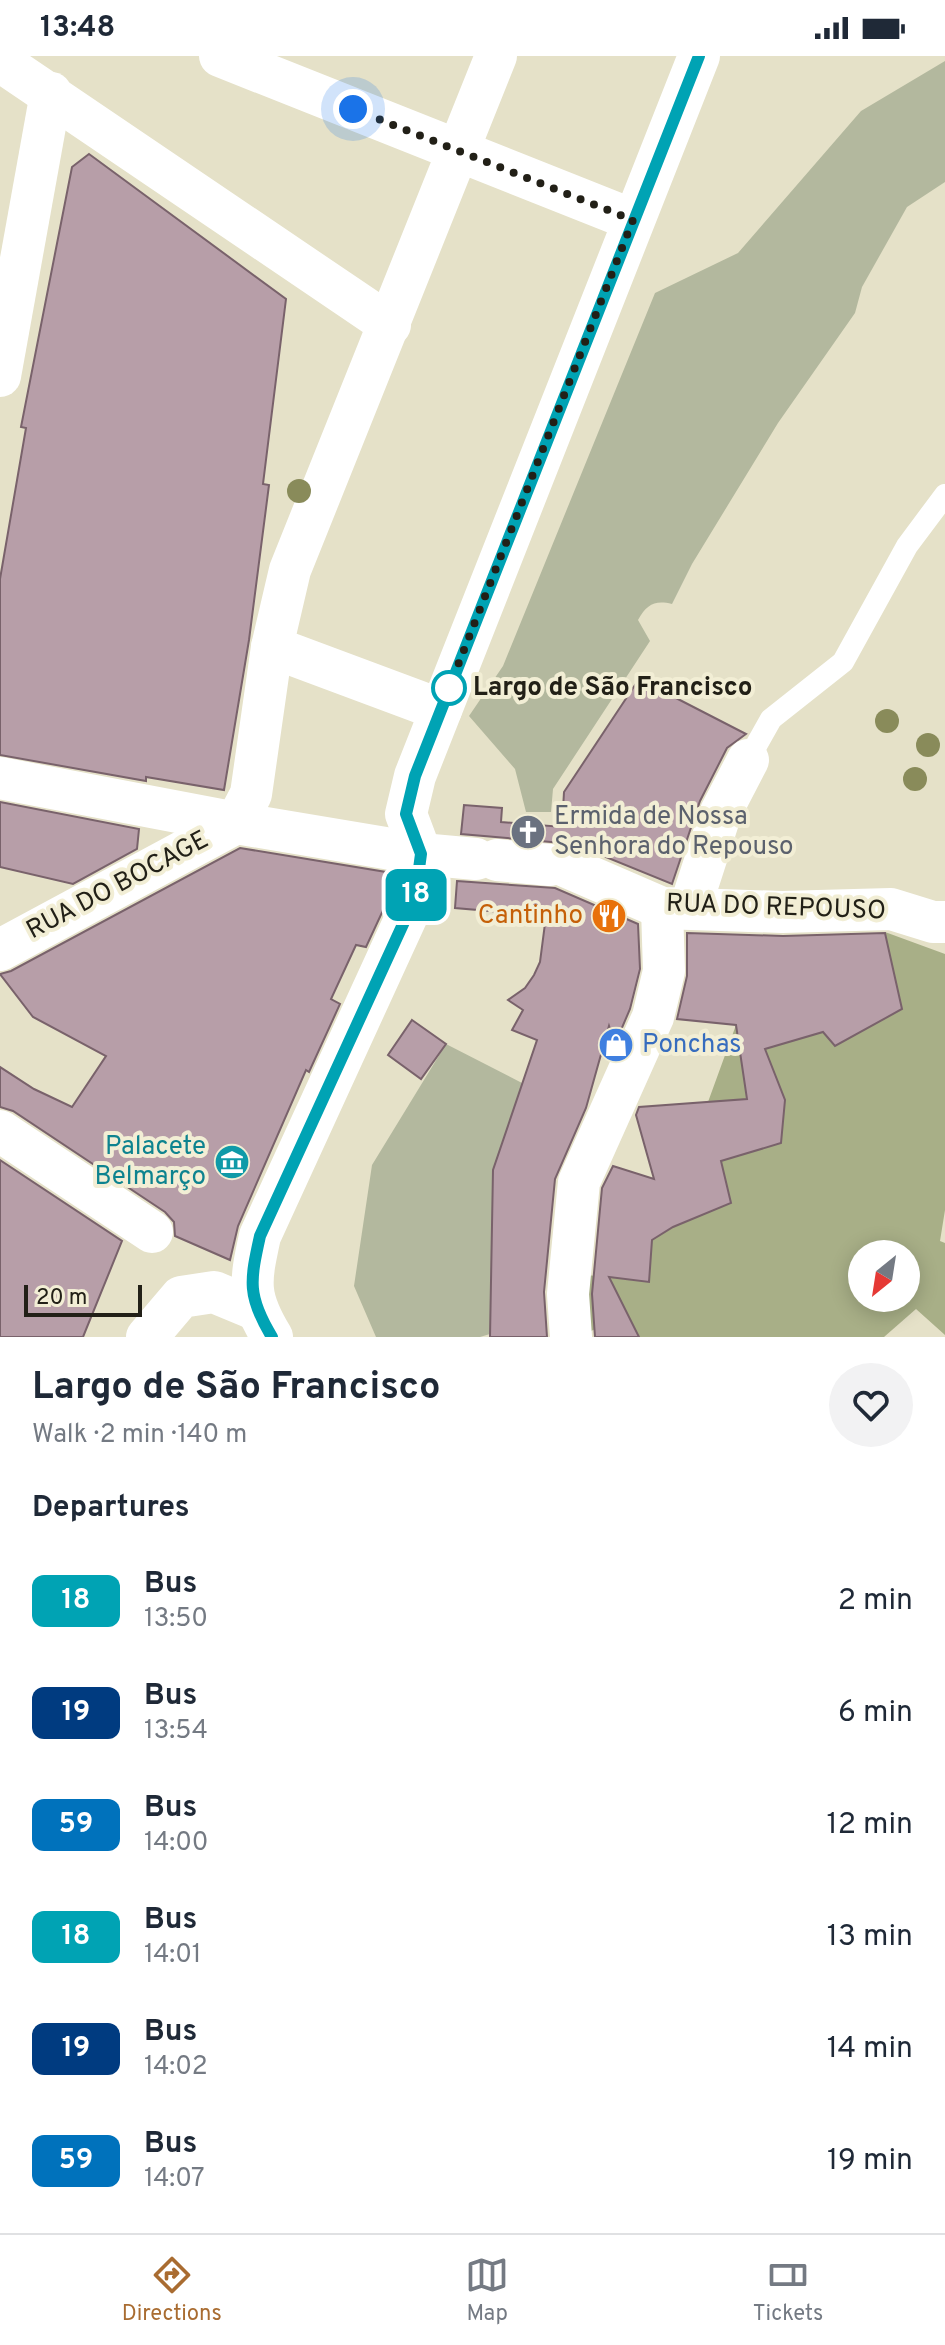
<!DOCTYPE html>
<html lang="en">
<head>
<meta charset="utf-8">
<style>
  :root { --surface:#fff; --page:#f2f2f3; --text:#1f2937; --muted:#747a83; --line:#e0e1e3; --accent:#a96c31 }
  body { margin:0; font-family:Overpass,sans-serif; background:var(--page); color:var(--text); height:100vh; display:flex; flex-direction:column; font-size:30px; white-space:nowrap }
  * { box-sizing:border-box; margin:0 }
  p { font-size:26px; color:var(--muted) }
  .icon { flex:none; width:44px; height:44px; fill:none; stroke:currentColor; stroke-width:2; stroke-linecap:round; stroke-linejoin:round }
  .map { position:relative; height:1281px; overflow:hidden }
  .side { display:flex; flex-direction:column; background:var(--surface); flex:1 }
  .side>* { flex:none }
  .badge { padding:0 16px; border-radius:12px; font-size:28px; line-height:52px }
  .needle { width:52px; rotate:210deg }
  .buttons { position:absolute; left:848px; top:1184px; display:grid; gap:16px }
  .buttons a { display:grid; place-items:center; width:72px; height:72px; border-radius:50%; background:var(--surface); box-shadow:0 4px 20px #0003; font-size:40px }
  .scale { position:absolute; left:24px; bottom:20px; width:118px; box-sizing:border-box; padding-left:8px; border:4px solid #222017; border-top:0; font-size:22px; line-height:28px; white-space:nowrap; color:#222017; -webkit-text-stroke:6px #f2eed5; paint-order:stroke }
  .you { position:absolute; width:40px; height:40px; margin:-20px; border:6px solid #fff; border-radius:50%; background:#1a73e8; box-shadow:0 0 0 12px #1a73e833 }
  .map>.badge { position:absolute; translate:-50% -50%; box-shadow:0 0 0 4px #fff }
  h2 { padding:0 32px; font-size:30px; line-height:72px }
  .round { display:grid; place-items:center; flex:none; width:84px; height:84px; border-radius:42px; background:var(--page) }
  .summary { display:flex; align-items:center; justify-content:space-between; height:136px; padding:0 32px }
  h1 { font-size:38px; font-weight:700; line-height:60px }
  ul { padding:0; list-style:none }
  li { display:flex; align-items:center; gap:24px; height:112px; padding:0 32px }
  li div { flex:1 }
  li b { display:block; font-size:30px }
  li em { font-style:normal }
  li .badge { min-width:88px; font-weight:700; text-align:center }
  .status { display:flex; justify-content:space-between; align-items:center; height:56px; padding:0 40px; background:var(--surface); direction:ltr }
  .status svg { height:22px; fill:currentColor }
  .menu { display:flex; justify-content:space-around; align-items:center; height:112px; border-top:2px solid var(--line); background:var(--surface); font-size:22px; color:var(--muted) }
  .menu a { display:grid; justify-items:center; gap:4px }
  .menu .on { color:var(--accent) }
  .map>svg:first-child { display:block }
  .green { fill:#b3b89e }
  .forest { fill:#a8af87; fill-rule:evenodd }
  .building { fill:#b79ea8; stroke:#79626b; stroke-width:2 }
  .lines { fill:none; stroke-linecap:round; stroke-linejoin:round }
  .lane { stroke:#fff; stroke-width:22 }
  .street { stroke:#fff; stroke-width:42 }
  .tree { fill:#898b5a }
  .line-casing { stroke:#fff; stroke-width:18 }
  .line { stroke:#00a3b4; stroke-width:12 }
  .walk { stroke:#222017; stroke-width:8; stroke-dasharray:0 14.4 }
  .stop-dot { fill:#fff; stroke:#00a3b4; stroke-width:4 }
  .labels { text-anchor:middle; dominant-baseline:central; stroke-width:8; stroke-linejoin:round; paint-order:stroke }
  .stop-label { font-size:26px; font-weight:bold; fill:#222017; stroke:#f2eed5; text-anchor:start }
  .worship-label { font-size:26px; fill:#5b616d; stroke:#f2eed5; text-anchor:start }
  .street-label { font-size:26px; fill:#222017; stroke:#f2eed5 }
  .food-label { font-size:26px; fill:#c56008; stroke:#f2eed5; text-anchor:end }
  .shop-label { font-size:26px; fill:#366cbe; stroke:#f2eed5; text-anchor:start }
  .culture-label { font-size:26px; fill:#0d838f; stroke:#f2eed5; text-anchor:end }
</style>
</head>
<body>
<div class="status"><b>13:48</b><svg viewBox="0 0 49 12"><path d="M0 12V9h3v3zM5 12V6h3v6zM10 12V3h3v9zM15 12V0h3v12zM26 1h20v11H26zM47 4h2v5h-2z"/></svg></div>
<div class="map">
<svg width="945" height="1281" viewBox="0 0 945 1281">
  <rect width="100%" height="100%" fill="#e5e1c8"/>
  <g class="green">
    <path d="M 945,5 L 945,126 L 907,151 L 862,231 L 855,257 L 778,367 L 692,508 L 672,548 C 655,544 647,548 638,564 L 650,585 L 553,733 L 551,756 L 526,756 L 515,713 L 469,660 L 503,610 L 655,237 L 738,197 L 861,55 Z"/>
    <polygon points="446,988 522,1027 493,1114 490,1278 480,1281 376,1281 354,1230 372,1109"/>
  </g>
  <path class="forest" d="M 885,876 L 945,898 L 945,1154 L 940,1185 L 945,1187 L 945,1279 L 916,1253 L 884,1281 L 639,1281 L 627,1259 L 582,1279 L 587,1219 L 649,1226 L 652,1184 L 673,1171 L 730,1147 L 708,1046 L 736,969 L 755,1094 L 781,1087 L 785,1044 L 765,993 L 823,976 L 835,990 L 901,953 ZM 862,1198 L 906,1198 L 906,1242 L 862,1242 Z"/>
  <g class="building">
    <polygon points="89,98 286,243 263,428 269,429 249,584 224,734 146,721 146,725 0,699 0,523 26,372 21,371 72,111"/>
    <polygon points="639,623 746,678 727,692 700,745 672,828 574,788 461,778 464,749 502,752 501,766 562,771 564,736"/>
    <polygon points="0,746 139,773 137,793 73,828 0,811"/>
    <polygon points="240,792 392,817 394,821 392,835 366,891 356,889 331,943 340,948 309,1016 306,1014 238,1170 230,1204 175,1180 174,1166 165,1156 13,1055 0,1051 0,1011 34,1033 72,1051 106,1000 33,961 0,918 11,915"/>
    <polygon points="457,825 555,832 638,868 640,913 630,953 615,988 609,970 586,1052 555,1123 544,1236 547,1281 490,1281 493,1114 537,984 512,974 523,954 508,944 525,932 534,919 540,906 546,860 455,852"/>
    <polygon points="687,877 783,880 885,877 902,953 835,990 823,976 765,993 785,1044 781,1087 721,1105 731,1147 673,1171 652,1184 649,1226 609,1221 639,1281 595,1281 592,1238 602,1132 613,1110 654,1123 636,1059 639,1051 747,1043 736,969 677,963 687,920"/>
    <polygon points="412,964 446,988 421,1023 388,999"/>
    <polygon points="0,1104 122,1185 83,1281 0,1281"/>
  </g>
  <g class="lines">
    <polyline class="lane" points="748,704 771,663 843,606 907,490 945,439"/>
    <g class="street">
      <polyline points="220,0 633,164"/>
      <polyline points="0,5 390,269"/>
      <polyline points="0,320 51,37"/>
      <polyline points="272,591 441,654"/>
      <polyline points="0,722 236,767 421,798 476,803"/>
      <polyline points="236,767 251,738 272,591 290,514 496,0"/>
      <polyline points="497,804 550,809"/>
      <polyline points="565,810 662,852 782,856 891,853 933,866 945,866"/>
      <polyline points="690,852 721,756 748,704"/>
      <polyline points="0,894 236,767"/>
      <polyline points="0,1075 152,1176"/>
      <polyline points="147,1281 181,1241 214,1236 255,1253"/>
      <path d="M 272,1281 C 247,1240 250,1226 260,1180 L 415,842 L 421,798 L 406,758 L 415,720 L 699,0"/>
      <polyline points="571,1281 568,1238 579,1126 653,961 664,915 662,852"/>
    </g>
  </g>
  <g class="tree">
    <circle cx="299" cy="435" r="12"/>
    <circle cx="887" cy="665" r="12"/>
    <circle cx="928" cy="689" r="12"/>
    <circle cx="915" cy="723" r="12"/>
  </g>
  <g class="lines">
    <defs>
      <path id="line" d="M 272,1281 C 247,1240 250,1225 260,1180 L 415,842 L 421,798 L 406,758 L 415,720 L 699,0"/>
    </defs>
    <use href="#line" class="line-casing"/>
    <use href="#line" class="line"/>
    <polyline class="walk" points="353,53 633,164 449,632"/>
  </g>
  <defs>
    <symbol id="church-disc" viewBox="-11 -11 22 22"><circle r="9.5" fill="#6b7280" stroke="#f2eed5"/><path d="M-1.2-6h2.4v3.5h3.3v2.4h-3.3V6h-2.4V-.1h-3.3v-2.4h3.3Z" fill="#fff"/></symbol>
    <symbol id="restaurant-disc" viewBox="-11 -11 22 22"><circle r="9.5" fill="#e8710a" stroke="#f2eed5"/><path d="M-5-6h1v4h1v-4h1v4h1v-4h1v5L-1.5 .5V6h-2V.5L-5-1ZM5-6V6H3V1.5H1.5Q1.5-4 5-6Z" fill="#fff"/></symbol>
    <symbol id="shop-disc" viewBox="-11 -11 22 22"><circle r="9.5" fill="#3f7fe0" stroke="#f2eed5"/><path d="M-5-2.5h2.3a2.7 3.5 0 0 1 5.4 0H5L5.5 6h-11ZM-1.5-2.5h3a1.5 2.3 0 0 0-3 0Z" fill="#fff"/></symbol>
    <symbol id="museum-disc" viewBox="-11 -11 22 22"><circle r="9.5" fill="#0f9aa8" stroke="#f2eed5"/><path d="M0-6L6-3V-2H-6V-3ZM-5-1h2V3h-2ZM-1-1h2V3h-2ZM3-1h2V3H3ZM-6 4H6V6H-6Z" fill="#fff"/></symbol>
  </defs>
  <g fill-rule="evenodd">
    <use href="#church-disc" x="508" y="756" width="40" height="40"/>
    <use href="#restaurant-disc" x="589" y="840" width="40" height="40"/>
    <use href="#shop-disc" x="596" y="969" width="40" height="40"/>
    <use href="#museum-disc" x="212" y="1086" width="40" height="40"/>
  </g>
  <circle class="stop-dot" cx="449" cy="632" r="16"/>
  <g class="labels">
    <g class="stop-label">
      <text x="473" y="632">Largo de São Francisco</text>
    </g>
    <g class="worship-label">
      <text x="554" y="761">Ermida de Nossa<tspan x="554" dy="30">Senhora do Repouso</tspan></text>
    </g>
    <g class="street-label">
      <text transform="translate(118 830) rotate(-28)">RUA DO BOCAGE</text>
      <text transform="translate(776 852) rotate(2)">RUA DO REPOUSO</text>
    </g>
    <g class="food-label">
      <text x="583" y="860">Cantinho</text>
    </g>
    <g class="shop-label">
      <text x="642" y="989">Ponchas</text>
    </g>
    <g class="culture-label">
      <text x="206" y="1091">Palacete<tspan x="206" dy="30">Belmarço</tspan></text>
    </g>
  </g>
</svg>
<div class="buttons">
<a><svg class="needle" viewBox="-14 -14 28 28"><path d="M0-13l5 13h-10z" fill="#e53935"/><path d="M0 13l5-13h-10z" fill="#747a83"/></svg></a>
</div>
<div class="scale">20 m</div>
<div class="you" style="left:353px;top:53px"></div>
<b class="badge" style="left:416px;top:839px;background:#00a3b4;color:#fff">18</b>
</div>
<section class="side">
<div class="summary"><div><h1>Largo de São Francisco</h1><p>Walk · 2 min · 140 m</p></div><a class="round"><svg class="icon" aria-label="heart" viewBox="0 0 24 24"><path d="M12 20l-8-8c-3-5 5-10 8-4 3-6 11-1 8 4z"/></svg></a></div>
<h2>Departures</h2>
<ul>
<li><span class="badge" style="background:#00a3b4;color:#fff">18</span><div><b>Bus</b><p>13:50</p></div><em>2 min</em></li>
<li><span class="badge" style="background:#003b80;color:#fff">19</span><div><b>Bus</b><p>13:54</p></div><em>6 min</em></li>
<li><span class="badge" style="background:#0072bc;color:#fff">59</span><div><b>Bus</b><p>14:00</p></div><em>12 min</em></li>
<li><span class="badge" style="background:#00a3b4;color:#fff">18</span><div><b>Bus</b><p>14:01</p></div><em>13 min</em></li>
<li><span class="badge" style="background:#003b80;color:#fff">19</span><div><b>Bus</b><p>14:02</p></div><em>14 min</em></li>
<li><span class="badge" style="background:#0072bc;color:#fff">59</span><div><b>Bus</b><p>14:07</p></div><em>19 min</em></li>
</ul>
</section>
<nav class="menu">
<a class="on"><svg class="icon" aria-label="directions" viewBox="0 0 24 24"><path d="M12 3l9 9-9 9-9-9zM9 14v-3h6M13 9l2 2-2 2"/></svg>Directions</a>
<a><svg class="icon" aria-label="map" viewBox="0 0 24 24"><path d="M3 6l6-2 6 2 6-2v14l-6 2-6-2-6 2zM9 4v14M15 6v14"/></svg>Map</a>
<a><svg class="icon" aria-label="tickets" viewBox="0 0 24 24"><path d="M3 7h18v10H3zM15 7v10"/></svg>Tickets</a>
</nav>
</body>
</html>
